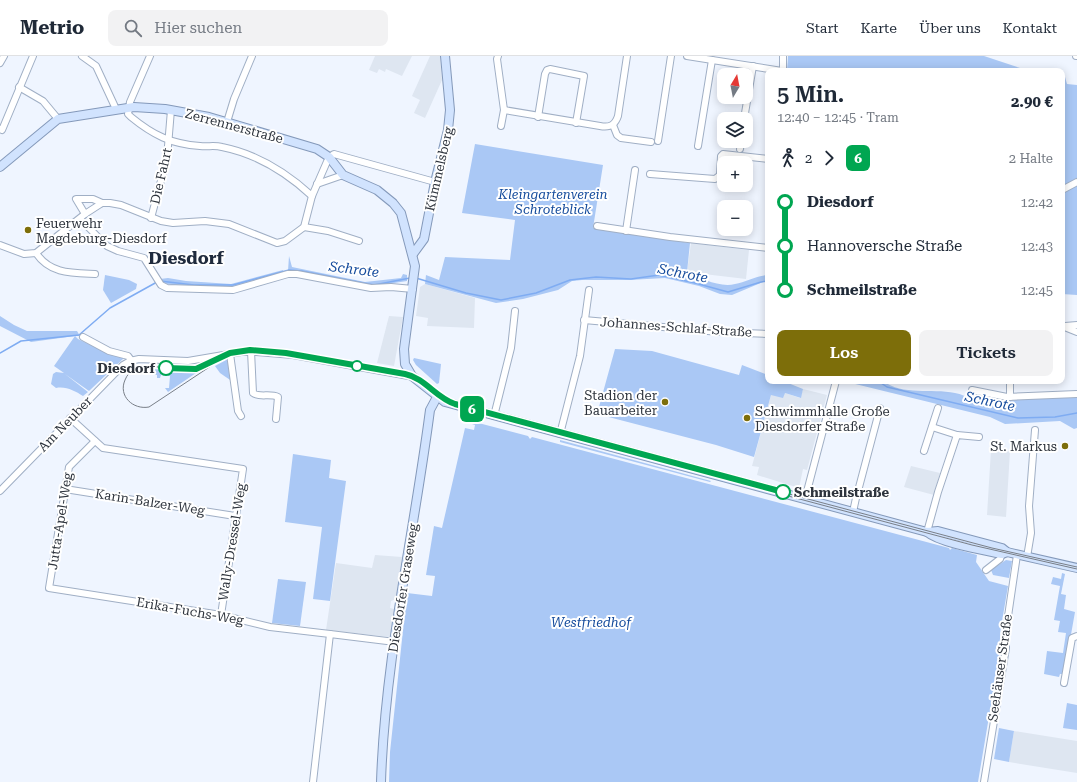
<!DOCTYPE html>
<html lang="de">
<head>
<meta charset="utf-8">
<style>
  :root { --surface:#fff; --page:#f2f2f3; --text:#1f2937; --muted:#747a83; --line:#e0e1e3; --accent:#7d6e0a }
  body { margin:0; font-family:"Roboto Serif",serif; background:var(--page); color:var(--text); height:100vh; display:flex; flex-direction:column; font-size:15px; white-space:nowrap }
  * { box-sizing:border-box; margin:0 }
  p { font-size:13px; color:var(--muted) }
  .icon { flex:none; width:22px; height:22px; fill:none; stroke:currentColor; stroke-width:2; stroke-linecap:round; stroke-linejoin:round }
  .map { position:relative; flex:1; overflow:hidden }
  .details { position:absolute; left:765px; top:12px; width:300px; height:316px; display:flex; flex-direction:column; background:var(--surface); border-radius:8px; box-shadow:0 2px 10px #0003 }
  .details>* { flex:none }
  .badge { padding:0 8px; border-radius:6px; font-size:14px; line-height:26px }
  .needle { width:26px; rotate:10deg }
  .tools { position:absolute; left:717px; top:12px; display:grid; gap:8px }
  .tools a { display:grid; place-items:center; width:36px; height:36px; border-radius:8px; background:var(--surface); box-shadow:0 2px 10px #0003; font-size:20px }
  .map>.badge { position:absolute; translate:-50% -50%; box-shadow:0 0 0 2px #fff }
  .legs { display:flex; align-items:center; gap:6px; height:44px; padding:0 12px; font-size:13px }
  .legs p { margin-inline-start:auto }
  .summary { display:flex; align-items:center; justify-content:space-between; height:68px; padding:0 12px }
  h1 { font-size:22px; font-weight:600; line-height:30px }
  .cta { display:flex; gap:8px; margin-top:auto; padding:8px 12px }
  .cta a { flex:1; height:46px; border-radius:8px; background:var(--accent); color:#fff; font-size:16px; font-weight:600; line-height:46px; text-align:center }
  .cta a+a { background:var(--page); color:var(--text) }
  ul { padding:0 12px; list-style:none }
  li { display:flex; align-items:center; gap:14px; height:44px; font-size:15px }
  li i { display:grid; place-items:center; width:6px; height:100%; margin:0 5px; background:currentColor }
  li i::after { content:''; width:10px; height:10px; margin:-5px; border:3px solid; border-radius:50%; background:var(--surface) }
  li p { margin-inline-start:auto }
  li:first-child i { background:linear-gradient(#0000 50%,currentColor 0) }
  li:last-child i { background:linear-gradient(currentColor 50%,#0000 0) }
  header { display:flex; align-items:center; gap:24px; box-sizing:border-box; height:56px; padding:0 20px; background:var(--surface); border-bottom:1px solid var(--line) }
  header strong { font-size:19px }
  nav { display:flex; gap:22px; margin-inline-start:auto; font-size:14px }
  .search { width:280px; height:36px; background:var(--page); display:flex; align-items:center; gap:10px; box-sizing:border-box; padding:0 14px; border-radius:8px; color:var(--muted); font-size:15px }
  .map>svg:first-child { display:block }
  .built { fill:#dee6f1 }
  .green { fill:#aac8f5 }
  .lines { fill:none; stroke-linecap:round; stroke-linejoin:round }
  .stream { stroke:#7facf2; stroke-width:1.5 }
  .minor-casing { stroke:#a0afc5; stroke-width:8 }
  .major-casing { stroke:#8499ba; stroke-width:10 }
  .minor { stroke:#fff; stroke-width:6 }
  .major { stroke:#d1e3fe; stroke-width:8 }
  .tram { stroke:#797f88; stroke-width:1 }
  .line-1-casing { stroke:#fff; stroke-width:9 }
  .line-1 { stroke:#00a651; stroke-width:6 }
  .poi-dot { fill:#7d6e0a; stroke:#fff; stroke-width:1.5 }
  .stop-1-dot { fill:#fff; stroke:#00a651; stroke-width:2 }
  .labels { text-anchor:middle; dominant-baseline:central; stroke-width:4; stroke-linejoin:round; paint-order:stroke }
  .street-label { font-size:13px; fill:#2e343d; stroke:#fff }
  .park-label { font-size:13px; font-style:italic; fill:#144b9c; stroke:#fff }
  .poi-label { font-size:13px; fill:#2e343d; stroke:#fff; text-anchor:start }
  .stop-label { font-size:13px; font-weight:bold; fill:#2e343d; stroke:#fff; text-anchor:end }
  .water-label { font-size:14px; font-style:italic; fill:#164c9d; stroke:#fff }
  .district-label { font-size:17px; font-weight:bold; fill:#202b3d; stroke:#fff }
</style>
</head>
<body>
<header>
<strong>Metrio</strong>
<div class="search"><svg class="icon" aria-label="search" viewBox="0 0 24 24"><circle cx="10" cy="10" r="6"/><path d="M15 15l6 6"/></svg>Hier suchen</div>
<nav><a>Start</a><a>Karte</a><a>Über uns</a><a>Kontakt</a></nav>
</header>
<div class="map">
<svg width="1077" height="726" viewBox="0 0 1077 726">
  <rect width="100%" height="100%" fill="#eff5ff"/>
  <g class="built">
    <polygon points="375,0 412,0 402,20 386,13 385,16 379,13 377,17 369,14"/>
    <polygon points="430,0 440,0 442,24 425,62 414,57 420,44 412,40"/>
    <polygon points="691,187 749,194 746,223 687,216"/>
    <polygon points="425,228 475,242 474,272 427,270 428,262 416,260 420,231"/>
    <polygon points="389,260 403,261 394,310 377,307"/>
    <polygon points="803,333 827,339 807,414 803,413 799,432 757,419 759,411 752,410 771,339 785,337 800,342"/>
    <polygon points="991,394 1010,395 1006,461 987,459"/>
    <polygon points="911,410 940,417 934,439 904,431"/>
    <polygon points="375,499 402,501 396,543 391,545 390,552 394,553 390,581 326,574 336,507 372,512"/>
    <polygon points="1014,675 1077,685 1077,717 1009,706"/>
  </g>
  <g class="green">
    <polygon points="788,0 984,0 1020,12 1021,15 787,15"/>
    <polygon points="1062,21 1065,21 1067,28 1077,29 1077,122 1062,131"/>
    <path d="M 475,88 L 603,109 L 593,172 L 690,187 L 687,216 C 700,222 720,232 735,228 C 746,226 756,220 768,219 L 768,226 L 763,226 L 732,239 L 720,238 L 699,230 L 665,222 L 629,224 L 582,224 L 572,225 L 558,234 L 523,243 L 496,247 L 425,228 L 426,219 L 439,224 L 445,201 L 510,204 L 515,164 L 462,157 Z"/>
    <polygon points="1077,129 1077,239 1062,238 1062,137"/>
    <polygon points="289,200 292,211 365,226 401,222 403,218 407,219 407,225 381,229 365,229 302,216 288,215"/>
    <polygon points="283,214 284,218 232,232 176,230 163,227 160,223 168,222 186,225 231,228"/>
    <polygon points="105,219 129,224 137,228 136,233 111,247 103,234"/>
    <path d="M 0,260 L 14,269 L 27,275 L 77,275 L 80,280 L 75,280 L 78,283 L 105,296 L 124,302 L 89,335 L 65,318 L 88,336 L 83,340 C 75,335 66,330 56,332 L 51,328 L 53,318 L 56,316 L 64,317 L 54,310 L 75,280 L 31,286 L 0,270 Z"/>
    <polygon points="615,293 652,295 739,319 742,309 768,319 768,325 783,325 803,333 801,342 785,337 783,342 771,339 754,401 716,389 597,358"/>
    <polygon points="414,302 441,308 439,327 437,328 416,309 413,304"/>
    <polygon points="228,303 233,326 220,317 215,310"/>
    <polygon points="151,313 194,316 196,317 168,336 165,332 169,332 170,320 161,319 160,322 157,322 157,319 146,318"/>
    <path d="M 843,325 L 883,325 C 903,340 931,332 955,337 C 961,338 967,341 973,343 L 974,341 L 994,346 L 995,341 L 1077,340 L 1077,372 L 1074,373 L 1060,365 L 1005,368 L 990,361 Z"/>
    <polygon points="467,364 528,380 530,383 532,381 949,492 950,494 952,492 977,499 976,506 989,525 1008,530 1000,577 1000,595 978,726 389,726 390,696 407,537 432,540 435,520 426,519 434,470 442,472 465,372 474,374 475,369 466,366"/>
    <polygon points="560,384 711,425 710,426 560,386"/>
    <polygon points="293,398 331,404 329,422 346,425 330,545 313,543 322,471 285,466"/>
    <polygon points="1006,504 1012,505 1009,522 993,519 991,514"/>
    <polygon points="1062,517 1065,518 1061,538 1066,539 1064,553 1075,556 1064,618 1060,618 1059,621 1044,618 1047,595 1063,597 1066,577 1058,576 1060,565 1054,564 1060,530 1051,528 1053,521 1061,523"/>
    <polygon points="278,523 306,526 300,570 272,567"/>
    <polygon points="1067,647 1077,649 1077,674 1063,672"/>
    <polygon points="999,672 1014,675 1009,706 994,703"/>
  </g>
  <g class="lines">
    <g class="stream">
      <polyline points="416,222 466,237 501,244 536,237 570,224 596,221 631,223 659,219 695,227 728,236 761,226 768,225"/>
      <polyline points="160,225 194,229 233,229 289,214 302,215 374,229 410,222"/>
      <polyline points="0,297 21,285 79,279 110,252 157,226"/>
      <polyline points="878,325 887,331 1018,362 1055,361 1077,357"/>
    </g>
    <defs>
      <g id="minor">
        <polyline points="82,0 96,10 116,53"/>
        <path d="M 150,0 L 130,46 L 128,58 L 131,61 C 153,79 171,88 200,90 C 208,91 214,89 222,91 C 257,98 286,116 312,140"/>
        <polyline points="498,0 497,3 504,54 501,70"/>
        <polyline points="687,0 782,15"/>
        <polyline points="1076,0 1077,0"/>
        <polyline points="0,7 4,0"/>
        <polyline points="783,15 783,0"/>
        <polyline points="19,31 43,45 58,63"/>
        <path d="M 504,54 L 600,70 C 610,72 615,69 618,60 L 627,0"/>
        <polyline points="538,61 545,18 547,14 550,13 584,20 576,67"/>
        <polyline points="744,63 753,10"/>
        <polyline points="227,66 234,43 252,0"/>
        <polyline points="613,69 617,79 621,82 651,86"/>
        <polyline points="0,73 2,74 33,0"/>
        <polyline points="658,85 671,0"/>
        <polyline points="698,90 712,4"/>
        <polyline points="740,93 741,85"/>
        <polyline points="650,118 715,123 720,119 721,100 723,98 768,103"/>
        <polyline points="317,128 343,119"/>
        <polyline points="1062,134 1077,126"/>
        <polyline points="85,158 76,143 93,143 102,147"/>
        <polyline points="151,162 167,102 171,54"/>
        <polyline points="80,163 107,190 118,195 144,202 161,229 167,232 233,234 288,218 297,218 371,232 391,231 413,233"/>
        <polyline points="597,170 670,181 768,192"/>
        <polyline points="304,171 328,175 359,185"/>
        <polyline points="626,175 635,114"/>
        <polyline points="0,189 24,198 36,197 85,158 102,147 110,147 121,149 161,165 173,167 205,165 229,168 277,187 285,185 304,171 312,140 329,101 334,98 435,126"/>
        <path d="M 36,197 C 50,218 72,217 95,218"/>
        <polyline points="584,264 719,276 768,278"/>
        <polyline points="1062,270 1077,276"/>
        <polyline points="1065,270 1077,269"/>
        <polyline points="83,281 109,295 128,300 131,304"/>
        <path d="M 251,295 L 253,337 C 259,342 270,337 278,341 L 276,363"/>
        <polyline points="230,298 238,355 241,360"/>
        <polyline points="972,334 1007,341 1077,338"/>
        <polyline points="1010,341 1010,325"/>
        <polyline points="494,360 511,292 515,255"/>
        <polyline points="70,362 103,392 243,413 221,559"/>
        <polyline points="932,371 957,379"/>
        <polyline points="560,378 580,300 589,234"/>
        <polyline points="95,385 69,411 49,532 221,559 270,571 330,578"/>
        <polyline points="924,395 938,352"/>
        <polyline points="65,433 235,460"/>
        <polyline points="0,435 123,309 130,305 139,303 188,305 241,296 256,296 293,299 414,321"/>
        <polyline points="858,435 880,352"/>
        <polyline points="805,443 836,325"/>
        <polyline points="853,456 856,442"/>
        <polyline points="927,476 938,436 957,379 979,381"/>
        <polyline points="1027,501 1031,477 1029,450 1035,374"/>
        <polyline points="986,514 1000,503 1002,498"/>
        <polyline points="1064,627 1072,582 1077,580"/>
        <polyline points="313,726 330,578 395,586"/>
        <polyline points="984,726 1006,592 1006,574 1017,499"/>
      </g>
      <g id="major">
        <polyline points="0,111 58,63 134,51 165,53 209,61 317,93 329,101 343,119 377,134 393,147 401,157 415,210 404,293 405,308 412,320 445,346 927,476 938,475 1002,492 1007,496 1077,512"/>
        <polyline points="413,198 424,183 435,126 448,74 450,54 445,0"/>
        <path d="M 927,476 C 940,487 983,494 1002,498 L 1007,496"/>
        <path d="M 381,726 C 385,601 414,478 430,354 L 437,341"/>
      </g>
    </defs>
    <use href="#minor" class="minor-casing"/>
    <use href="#major" class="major-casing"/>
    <use href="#minor" class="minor"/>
    <use href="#major" class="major"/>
    <path class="tram" d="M 1077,511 L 992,492 L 459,350 C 437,343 426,322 405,318 C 380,314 355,311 330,306 C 302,300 272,292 243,294 C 224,296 208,313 189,314 C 171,314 133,302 125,324 C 118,340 133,354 149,351 L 220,304 L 244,296 L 288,300 L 405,320 L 417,326 L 444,347 L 462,353 L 972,489 L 1077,513"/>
  </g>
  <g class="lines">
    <defs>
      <path id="line-1" d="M 166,312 L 196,313 L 230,297 L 250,294 L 286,297 L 405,318 C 425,322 436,342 455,348 L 783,436"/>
    </defs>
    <use href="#line-1" class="line-1-casing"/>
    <use href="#line-1" class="line-1"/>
  </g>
  <g class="poi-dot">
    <circle cx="28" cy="174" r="4"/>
    <circle cx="665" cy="346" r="4"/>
    <circle cx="747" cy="362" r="4"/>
    <circle cx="1065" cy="390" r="4"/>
  </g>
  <g class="stop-1-dot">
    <circle cx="357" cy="310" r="5"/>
    <circle cx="166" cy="312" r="7"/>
    <circle cx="783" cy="436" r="7"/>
  </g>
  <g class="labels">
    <g class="street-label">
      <text transform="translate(234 70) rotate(15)">Zerrennerstraße</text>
      <text transform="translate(439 113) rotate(-77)">Kümmelsberg</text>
      <text transform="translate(161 120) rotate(-77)">Die Fahrt</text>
      <text transform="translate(676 271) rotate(4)">Johannes-Schlaf-Straße</text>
      <text transform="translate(65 368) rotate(-46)">Am Neuber</text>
      <text transform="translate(150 446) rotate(9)">Karin-Balzer-Weg</text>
      <text transform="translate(60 465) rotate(-81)">Jutta-Apel-Weg</text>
      <text transform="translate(232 486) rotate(-81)">Wally-Dressel-Weg</text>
      <text transform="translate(403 532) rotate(-81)">Diesdorfer Graseweg</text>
      <text transform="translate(190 555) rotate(10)">Erika-Fuchs-Weg</text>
      <text transform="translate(1000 612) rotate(-82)">Seehäuser Straße</text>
    </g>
    <g class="park-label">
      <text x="553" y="138">Kleingartenverein<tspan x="553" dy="15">Schroteblick</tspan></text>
      <text x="591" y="566">Westfriedhof</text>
    </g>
    <g class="poi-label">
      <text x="36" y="167">Feuerwehr<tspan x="36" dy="15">Magdeburg-Diesdorf</tspan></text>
      <text x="657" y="339" text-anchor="end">Stadion der<tspan x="657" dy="15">Bauarbeiter</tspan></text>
      <text x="755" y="355">Schwimmhalle Große<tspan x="755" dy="15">Diesdorfer Straße</tspan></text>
      <text x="1057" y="390" text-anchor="end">St. Markus</text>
    </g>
    <g class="stop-label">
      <text x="155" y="312">Diesdorf</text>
      <text x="794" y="436" text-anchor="start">Schmeilstraße</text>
    </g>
    <g class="water-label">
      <text transform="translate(354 213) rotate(7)">Schrote</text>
      <text transform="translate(683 217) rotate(11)">Schrote</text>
      <text transform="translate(990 345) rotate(12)">Schrote</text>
    </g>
    <g class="district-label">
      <text x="186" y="202">Diesdorf</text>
    </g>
  </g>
</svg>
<div class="tools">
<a><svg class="needle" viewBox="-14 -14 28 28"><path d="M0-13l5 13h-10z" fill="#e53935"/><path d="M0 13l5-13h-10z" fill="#747a83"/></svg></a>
<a><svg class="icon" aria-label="layers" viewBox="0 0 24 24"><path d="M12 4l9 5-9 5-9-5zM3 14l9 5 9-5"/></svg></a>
<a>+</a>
<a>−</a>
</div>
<b class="badge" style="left:472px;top:353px;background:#00a651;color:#fff">6</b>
<section class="details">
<div class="summary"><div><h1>5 Min.</h1><p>12:40 – 12:45 · Tram</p></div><b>2.90 €</b></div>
<div class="legs"><svg class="icon" aria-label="walk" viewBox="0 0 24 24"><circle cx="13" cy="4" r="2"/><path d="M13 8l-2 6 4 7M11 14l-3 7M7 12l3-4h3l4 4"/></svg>2<svg class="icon" aria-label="forward" viewBox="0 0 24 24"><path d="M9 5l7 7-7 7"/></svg><b class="badge" style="background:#00a651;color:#fff">6</b><p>2 Halte</p></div>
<ul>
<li><i style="color:#00a651"></i><b>Diesdorf</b><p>12:42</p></li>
<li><i style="color:#00a651"></i><span>Hannoversche Straße</span><p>12:43</p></li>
<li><i style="color:#00a651"></i><b>Schmeilstraße</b><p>12:45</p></li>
</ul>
<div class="cta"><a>Los</a><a>Tickets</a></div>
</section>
</div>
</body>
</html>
